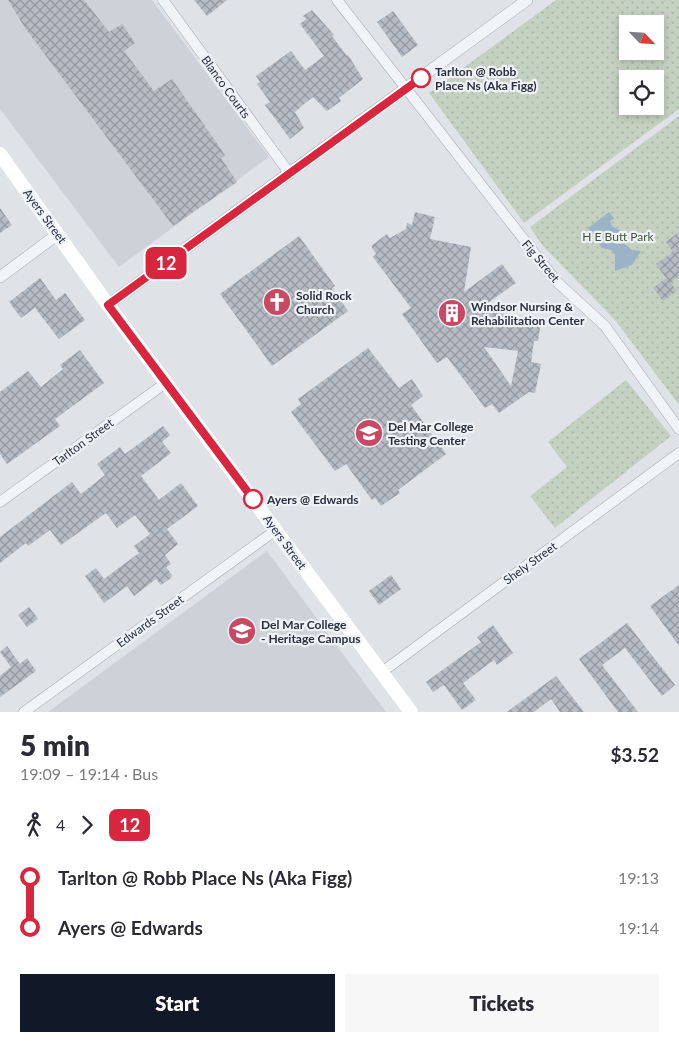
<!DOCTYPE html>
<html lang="en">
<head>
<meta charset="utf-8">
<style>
  :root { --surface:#fff; --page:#f7f7f7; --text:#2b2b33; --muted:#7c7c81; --accent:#111827 }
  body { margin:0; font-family:Lato,sans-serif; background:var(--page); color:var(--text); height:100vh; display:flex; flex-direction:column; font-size:19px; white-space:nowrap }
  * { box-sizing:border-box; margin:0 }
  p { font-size:16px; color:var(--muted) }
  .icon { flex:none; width:28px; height:28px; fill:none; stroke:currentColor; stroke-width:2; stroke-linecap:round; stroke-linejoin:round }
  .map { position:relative; height:712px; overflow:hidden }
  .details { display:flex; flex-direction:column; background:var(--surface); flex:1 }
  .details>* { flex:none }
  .badge { padding:0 10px; border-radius:8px; font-size:18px; line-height:32px }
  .needle { width:32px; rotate:115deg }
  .controls { position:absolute; left:619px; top:15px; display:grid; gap:10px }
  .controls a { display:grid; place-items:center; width:45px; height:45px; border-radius:0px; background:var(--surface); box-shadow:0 2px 8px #0003; font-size:25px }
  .map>.badge { position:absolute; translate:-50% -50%; box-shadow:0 0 0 2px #fff }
  .legs { display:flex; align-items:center; gap:8px; height:55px; padding:0 20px; font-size:16px }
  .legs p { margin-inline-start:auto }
  .summary { display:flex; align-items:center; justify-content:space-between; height:85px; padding:0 20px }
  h1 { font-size:28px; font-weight:800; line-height:38px }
  .cta { display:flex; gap:10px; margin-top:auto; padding:10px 20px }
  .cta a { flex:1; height:58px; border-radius:0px; background:var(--accent); color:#fff; font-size:20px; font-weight:800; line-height:58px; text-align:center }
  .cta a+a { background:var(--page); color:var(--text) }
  ul { padding:0 20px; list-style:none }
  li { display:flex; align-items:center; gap:18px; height:50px; font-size:19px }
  li i { display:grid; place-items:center; width:8px; height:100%; margin:0 6px; background:currentColor }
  li i::after { content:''; width:12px; height:12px; margin:-6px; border:4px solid; border-radius:50%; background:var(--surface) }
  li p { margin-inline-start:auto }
  li:first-child i { background:linear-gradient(#0000 50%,currentColor 0) }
  li:last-child i { background:linear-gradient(currentColor 50%,#0000 0) }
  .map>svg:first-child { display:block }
  .built { fill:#cdd2d9 }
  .grass { fill:url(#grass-dots); fill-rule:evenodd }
  .water { fill:#9cb2c6 }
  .building { fill:url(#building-cross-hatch); fill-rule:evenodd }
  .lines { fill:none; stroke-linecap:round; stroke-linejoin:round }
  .minor-casing { stroke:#a5aab1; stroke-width:11 }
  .tertiary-casing { stroke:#a5aab1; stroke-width:12 }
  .minor { stroke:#f1f3f6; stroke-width:10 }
  .tertiary { stroke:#f1f3f6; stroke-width:11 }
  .secondary { stroke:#fff; stroke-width:14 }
  .line-1-casing { stroke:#fff; stroke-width:11 }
  .line-1 { stroke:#d7263d; stroke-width:8 }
  .stop-1-dot { fill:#fff; stroke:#d7263d; stroke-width:2.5 }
  .labels { text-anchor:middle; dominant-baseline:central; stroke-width:4.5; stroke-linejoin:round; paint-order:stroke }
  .stop-label { font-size:12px; font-weight:bold; fill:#29313e; stroke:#eef1f5; text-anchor:start }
  .street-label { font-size:12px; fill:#29313e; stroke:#eef1f5 }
  .park-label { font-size:12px; fill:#3f5837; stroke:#eef1f5 }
  .poi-label { font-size:12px; font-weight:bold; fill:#29313e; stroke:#eef1f5; text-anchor:start }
</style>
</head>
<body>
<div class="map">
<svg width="679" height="712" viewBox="0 0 679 712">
  <defs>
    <pattern id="grass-dots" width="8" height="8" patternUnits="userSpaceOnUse" patternTransform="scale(1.25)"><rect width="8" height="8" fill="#c5d1c0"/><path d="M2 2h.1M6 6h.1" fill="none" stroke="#a9b4a6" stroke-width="1.8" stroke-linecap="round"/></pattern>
    <pattern id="building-cross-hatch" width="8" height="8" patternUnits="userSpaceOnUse" patternTransform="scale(1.25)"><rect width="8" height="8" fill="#b6bcc4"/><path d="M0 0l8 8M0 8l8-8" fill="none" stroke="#9499a1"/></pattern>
  </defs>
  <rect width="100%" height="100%" fill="#dfe3e7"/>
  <g class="built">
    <polygon points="0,0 152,0 269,157 119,267 0,109"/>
    <polygon points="267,551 386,712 48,712"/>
  </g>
  <g class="grass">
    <path d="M 556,0 L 679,0 L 679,109 L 524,223 L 429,93 ZM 628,24 L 655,24 L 655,51 L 628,51 ZM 628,79 L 655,79 L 655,106 L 628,106 Z"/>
    <polygon points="679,116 679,405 615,320 542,245 530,227"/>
    <polygon points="626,380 671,436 555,528 530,496 567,467 548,442"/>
  </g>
  <polygon class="water" points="609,212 614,218 610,221 612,226 623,232 614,236 613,240 616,244 625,244 632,250 641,251 632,265 615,271 615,255 611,250 602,248 588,228"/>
  <g class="building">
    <polygon points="8,0 84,0 109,32 122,24 135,43 124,51 154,91 172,79 225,155 221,158 237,182 173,226 25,28"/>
    <polygon points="194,0 227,0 207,16"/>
    <polygon points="312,10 334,35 332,36 347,56 348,55 363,79 339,98 341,101 327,111 313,97 303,105 295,112 304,128 290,139 265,105 270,102 257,84 260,82 256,76 291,51 305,70 324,56 300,24 306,19 303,16"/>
    <polygon points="393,11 418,45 402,57 377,22"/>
    <polygon points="0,208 12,225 0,233"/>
    <path d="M 415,212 L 435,217 L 430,239 L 471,247 L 464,292 L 502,264 L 516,283 L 479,309 L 505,314 L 505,316 L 541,321 L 538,341 L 534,341 L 531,362 L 541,364 L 535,393 L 529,392 L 499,413 L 492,404 L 485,408 L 447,357 L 437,363 L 402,314 L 411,308 L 373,257 L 376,254 L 371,246 L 387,234 L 390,238 L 406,229 L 407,223 L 412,225 ZM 484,347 L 518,351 L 511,386 Z"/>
    <polygon points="679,232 679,275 671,283 677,291 663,301 653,288 666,278 656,264 673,252 666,242"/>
    <polygon points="299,236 335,286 332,288 348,311 272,366 220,294"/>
    <polygon points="40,278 56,300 65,293 85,320 59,339 35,308 21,318 9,302"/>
    <polygon points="368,348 399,388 412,379 423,396 411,405 446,454 398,490 400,493 381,506 375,498 372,500 346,464 335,471 291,412 301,404 298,399"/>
    <polygon points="80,350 104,383 55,419 60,426 7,464 0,454 0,392 28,371 41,387 63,369 60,365"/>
    <polygon points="163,426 170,435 162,442 171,453 141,476 159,500 181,483 198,506 167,529 178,544 165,555 171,564 166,567 172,575 171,578 161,585 156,579 134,596 127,586 104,603 85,576 96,568 104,579 139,553 134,546 150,534 135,515 117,528 106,513 61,545 50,530 28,546 26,543 0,563 0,537 72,482 81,494 105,475 97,464 120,447 125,454"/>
    <polygon points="391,575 401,589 379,605 369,591"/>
    <polygon points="679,585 679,646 650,606"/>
    <polygon points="29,607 38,619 27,627 18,615"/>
    <polygon points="627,623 675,685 662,696 625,648 602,665 638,712 618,712 579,659"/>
    <polygon points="493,625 513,653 497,665 494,660 463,683 476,700 462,710 444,685 433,692 426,682 481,642 477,637"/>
    <polygon points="7,646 20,664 27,658 36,671 0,697 0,676 11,667 0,652"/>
    <polygon points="556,676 584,712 560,712 551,699 534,712 507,712"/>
  </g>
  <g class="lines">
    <defs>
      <g id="minor">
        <polyline points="163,0 290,174"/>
        <polyline points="337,0 557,282 605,326 679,429"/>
        <polyline points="0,502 167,382"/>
        <polyline points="382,672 679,453"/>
        <polyline points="24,712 276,530"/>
      </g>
      <g id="tertiary">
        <polyline points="0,277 58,234"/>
        <polyline points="108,305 527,0"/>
      </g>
    </defs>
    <use href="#minor" class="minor-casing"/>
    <use href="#tertiary" class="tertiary-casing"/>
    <use href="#minor" class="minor"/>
    <use href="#tertiary" class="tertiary"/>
    <polyline class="secondary" points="0,154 108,305 411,712"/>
  </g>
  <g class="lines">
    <defs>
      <polyline id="line-1" points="253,499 108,305 421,78"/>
    </defs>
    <use href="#line-1" class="line-1-casing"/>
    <use href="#line-1" class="line-1"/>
  </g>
  <defs>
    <symbol id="church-disc" viewBox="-11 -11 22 22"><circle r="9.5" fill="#c64a63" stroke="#eef1f5"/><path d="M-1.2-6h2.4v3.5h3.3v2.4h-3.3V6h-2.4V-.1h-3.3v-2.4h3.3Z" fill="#fff"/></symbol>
    <symbol id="building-disc" viewBox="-11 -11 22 22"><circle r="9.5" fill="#c64a63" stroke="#eef1f5"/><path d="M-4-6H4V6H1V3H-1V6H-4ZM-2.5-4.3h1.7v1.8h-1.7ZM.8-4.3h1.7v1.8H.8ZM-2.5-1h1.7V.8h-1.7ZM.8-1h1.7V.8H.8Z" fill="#fff"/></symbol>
    <symbol id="university-disc" viewBox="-11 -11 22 22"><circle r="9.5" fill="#c64a63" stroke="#eef1f5"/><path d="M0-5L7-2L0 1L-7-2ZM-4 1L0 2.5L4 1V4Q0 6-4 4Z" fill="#fff"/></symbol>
  </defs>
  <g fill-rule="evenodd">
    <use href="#church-disc" x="261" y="286" width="32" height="32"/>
    <use href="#building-disc" x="436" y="297" width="32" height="32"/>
    <use href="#university-disc" x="353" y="417" width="32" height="32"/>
    <use href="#university-disc" x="226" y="615" width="32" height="32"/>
  </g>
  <g class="stop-1-dot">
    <circle cx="421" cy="78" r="9"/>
    <circle cx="253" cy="499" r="9"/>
  </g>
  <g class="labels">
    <g class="stop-label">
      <text x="435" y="71">Tarlton @ Robb<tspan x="435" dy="14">Place Ns (Aka Figg)</tspan></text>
      <text x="267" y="499">Ayers @ Edwards</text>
    </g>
    <g class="street-label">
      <text transform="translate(226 87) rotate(54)">Blanco Courts</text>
      <text transform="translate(45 216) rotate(54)">Ayers Street</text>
      <text transform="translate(541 261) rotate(50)">Fig Street</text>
      <text transform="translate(83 442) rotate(-36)">Tarlton Street</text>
      <text transform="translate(285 542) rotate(54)">Ayers Street</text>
      <text transform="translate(530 563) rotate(-36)">Shely Street</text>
      <text transform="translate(150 621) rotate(-36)">Edwards Street</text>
    </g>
    <g class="park-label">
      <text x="618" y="236">H E Butt Park</text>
    </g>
    <g class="poi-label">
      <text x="296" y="295">Solid Rock<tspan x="296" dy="14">Church</tspan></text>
      <text x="471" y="306">Windsor Nursing &amp;<tspan x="471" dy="14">Rehabilitation Center</tspan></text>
      <text x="388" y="426">Del Mar College<tspan x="388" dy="14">Testing Center</tspan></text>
      <text x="261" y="624">Del Mar College<tspan x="261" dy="14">- Heritage Campus</tspan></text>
    </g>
  </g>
</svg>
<div class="controls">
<a><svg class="needle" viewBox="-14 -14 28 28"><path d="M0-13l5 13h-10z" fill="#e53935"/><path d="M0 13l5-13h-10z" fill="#7c7c81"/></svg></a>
<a><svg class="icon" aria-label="locate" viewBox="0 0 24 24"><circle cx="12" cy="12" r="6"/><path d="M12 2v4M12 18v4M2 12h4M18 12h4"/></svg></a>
</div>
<b class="badge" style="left:166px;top:263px;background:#d7263d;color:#fff">12</b>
</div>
<section class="details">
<div class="summary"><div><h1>5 min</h1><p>19:09 – 19:14 · Bus</p></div><b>$3.52</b></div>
<div class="legs"><svg class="icon" aria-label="walk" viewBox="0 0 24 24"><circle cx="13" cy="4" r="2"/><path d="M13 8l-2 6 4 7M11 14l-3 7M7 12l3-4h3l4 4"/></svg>4<svg class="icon" aria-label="forward" viewBox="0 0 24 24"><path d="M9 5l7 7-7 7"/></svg><b class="badge" style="background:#d7263d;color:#fff">12</b></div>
<ul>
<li><i style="color:#d7263d"></i><b>Tarlton @ Robb Place Ns (Aka Figg)</b><p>19:13</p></li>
<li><i style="color:#d7263d"></i><b>Ayers @ Edwards</b><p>19:14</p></li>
</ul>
<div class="cta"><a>Start</a><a>Tickets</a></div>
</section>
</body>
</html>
